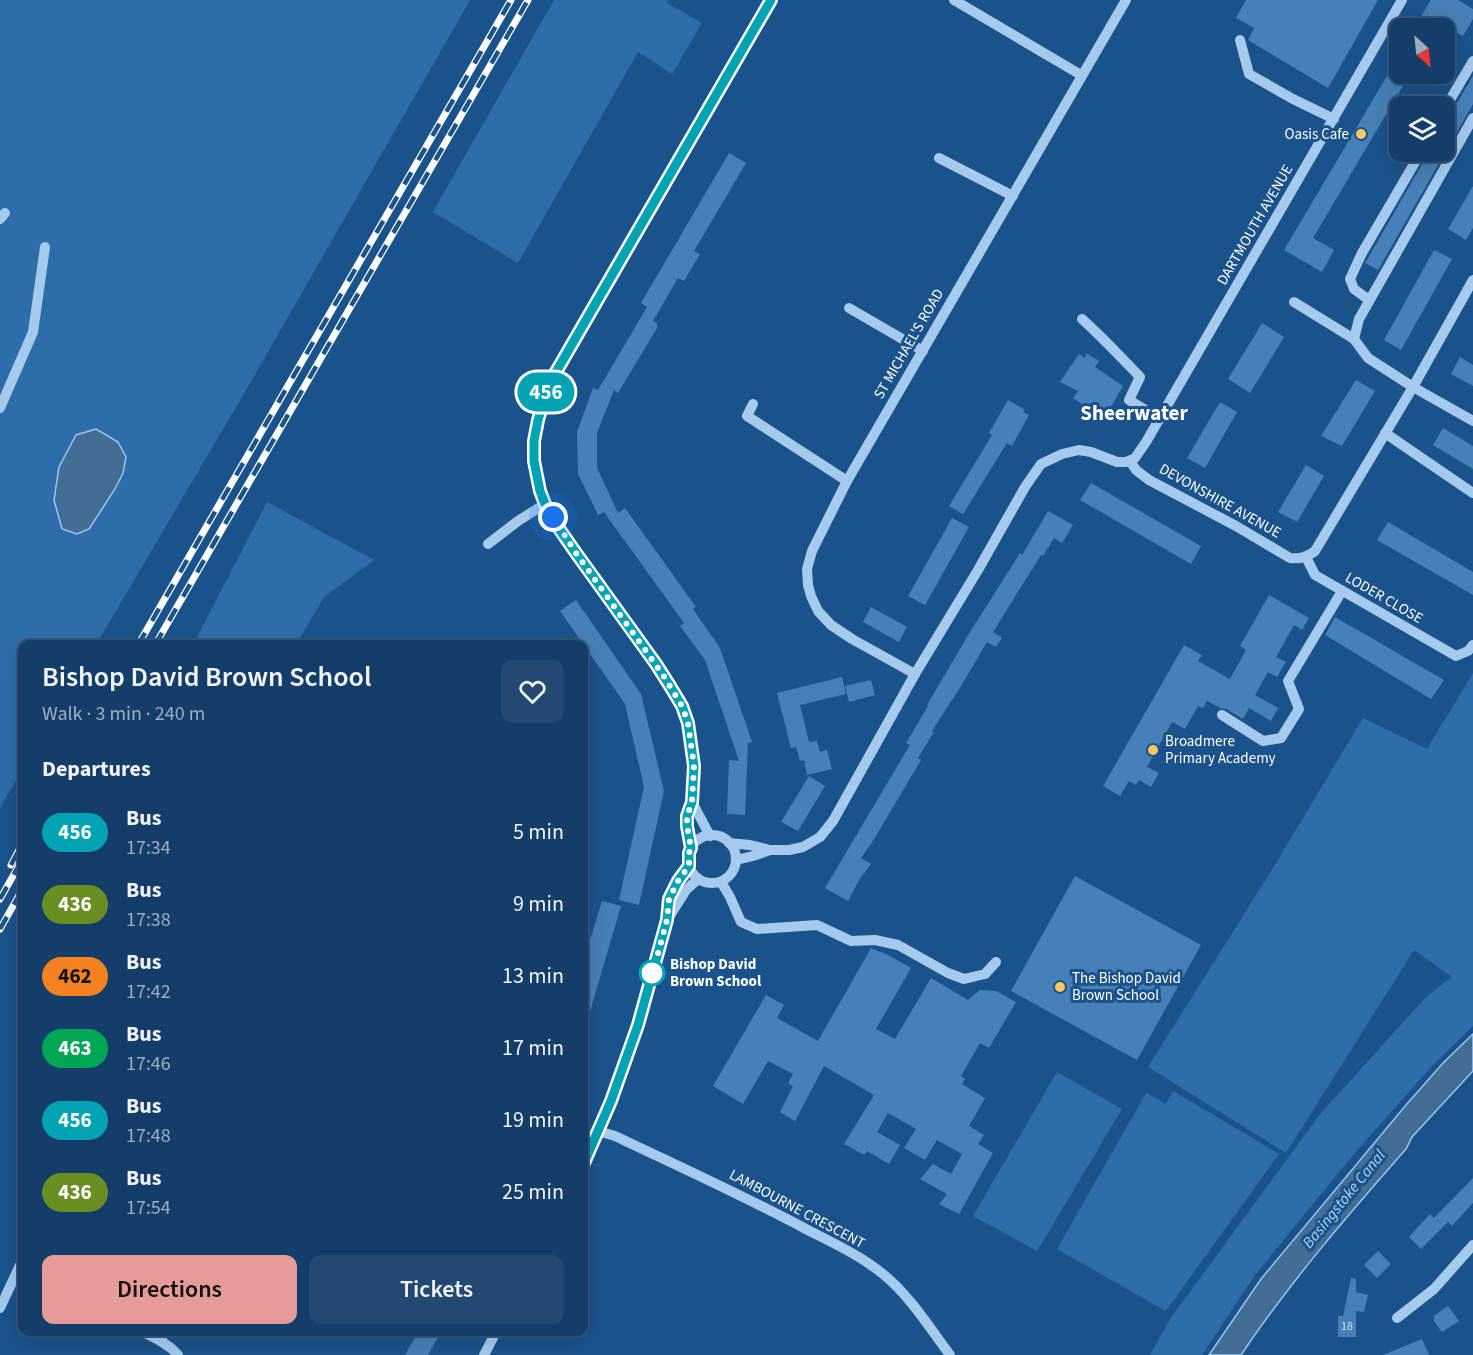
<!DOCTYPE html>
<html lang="en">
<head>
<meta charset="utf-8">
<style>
  :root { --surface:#143e69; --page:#214971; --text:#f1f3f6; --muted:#9daec0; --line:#33577d; --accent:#e69b98 }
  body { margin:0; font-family:"Source Sans 3",sans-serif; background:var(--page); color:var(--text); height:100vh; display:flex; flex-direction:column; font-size:22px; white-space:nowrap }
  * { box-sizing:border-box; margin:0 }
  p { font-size:20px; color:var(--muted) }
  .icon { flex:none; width:33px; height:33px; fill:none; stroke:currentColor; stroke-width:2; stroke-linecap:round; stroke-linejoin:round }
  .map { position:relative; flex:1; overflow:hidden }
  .side { position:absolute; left:18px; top:640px; width:570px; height:696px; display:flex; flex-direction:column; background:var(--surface); border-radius:12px; box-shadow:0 6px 24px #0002,0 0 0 2px var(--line) }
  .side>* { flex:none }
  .badge { padding:0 12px; border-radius:20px; font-size:21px; line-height:39px }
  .needle { width:39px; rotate:153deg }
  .fabs { position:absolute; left:1389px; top:18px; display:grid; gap:12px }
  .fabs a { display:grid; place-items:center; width:66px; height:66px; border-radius:12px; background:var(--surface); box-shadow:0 6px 24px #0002,0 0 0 2px var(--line); font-size:30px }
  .you { position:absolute; width:30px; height:30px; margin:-15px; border:4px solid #fff; border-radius:50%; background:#1a73e8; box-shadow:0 0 0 9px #1a73e833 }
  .map>.badge { position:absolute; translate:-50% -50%; box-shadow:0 0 0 3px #fff }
  h2 { padding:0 24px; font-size:22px; line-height:54px }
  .round { display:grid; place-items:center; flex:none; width:63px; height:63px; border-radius:12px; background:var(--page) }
  .headline { display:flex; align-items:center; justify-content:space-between; height:102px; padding:0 24px }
  h1 { font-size:28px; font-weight:600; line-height:45px }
  .primary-button { display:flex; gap:12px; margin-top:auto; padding:12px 24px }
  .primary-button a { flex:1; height:69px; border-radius:12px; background:var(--accent); color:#111; font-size:24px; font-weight:600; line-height:69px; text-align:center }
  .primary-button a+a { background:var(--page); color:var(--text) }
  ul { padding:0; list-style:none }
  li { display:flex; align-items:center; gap:18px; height:72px; padding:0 24px }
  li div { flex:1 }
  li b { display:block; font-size:22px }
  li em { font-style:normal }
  li .badge { min-width:66px; font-weight:700; text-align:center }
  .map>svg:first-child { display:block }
  .green { fill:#2d6eaa }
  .water { fill:#446d96; stroke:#98c6f0; stroke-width:1.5 }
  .building { fill:#4780b6 }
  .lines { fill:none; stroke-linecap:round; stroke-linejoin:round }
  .minor { stroke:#a5caee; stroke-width:10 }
  .rail-casing { stroke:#fff; stroke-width:7 }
  .rail { stroke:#1a538c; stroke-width:4.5; stroke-dasharray:14; stroke-linecap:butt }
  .line-casing { stroke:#fff; stroke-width:14 }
  .line { stroke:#00a3b4; stroke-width:9 }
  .walk { stroke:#fff; stroke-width:6; stroke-dasharray:0 10.8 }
  .poi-dot { fill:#ffc862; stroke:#1a538c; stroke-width:2 }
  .stop-dot { fill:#fff; stroke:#00a3b4; stroke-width:3 }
  .labels { text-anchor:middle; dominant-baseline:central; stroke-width:6; stroke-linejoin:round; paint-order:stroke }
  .number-label { font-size:12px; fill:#d1dfed }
  .poi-label { font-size:15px; fill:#fff; stroke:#1a538c; text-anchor:start }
  .street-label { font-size:15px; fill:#fff; stroke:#1a538c }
  .stop-label { font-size:15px; font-weight:bold; fill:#fff; stroke:#1a538c; text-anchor:start }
  .water-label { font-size:16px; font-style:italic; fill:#b1d4f5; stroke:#1a538c }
  .district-label { font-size:21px; font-weight:bold; fill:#fff; stroke:#1a538c }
</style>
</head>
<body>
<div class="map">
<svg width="1473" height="1355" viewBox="0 0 1473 1355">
  <rect width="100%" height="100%" fill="#1a538c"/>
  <g class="green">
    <polygon points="0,0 470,0 249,385 96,645 22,645 22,770 0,808"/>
    <polygon points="554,0 668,0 667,3 702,23 672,74 638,52 518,263 433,212"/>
    <polygon points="267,502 374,560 324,597 296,645 193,645"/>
    <polygon points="1473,673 1473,1026 1433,1065 1353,1155 1255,1275 1202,1355 1150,1355 1170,1319 1321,1113 1427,996 1452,977 1414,950 1286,1153 1148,1067 1276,863 1363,718 1427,749"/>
    <polygon points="1057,1072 1122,1109 1037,1251 973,1216"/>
    <polygon points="1173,1091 1279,1154 1166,1311 1057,1249 1146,1093 1166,1104"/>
  </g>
  <g class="water">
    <polygon points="96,429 118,442 126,457 123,473 115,489 89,529 77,534 62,529 54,500 59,467 76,435"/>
    <path d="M 1473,1034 L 1473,1071 L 1412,1137 L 1406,1149 C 1348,1215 1290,1282 1241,1355 L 1209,1355 L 1261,1279 L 1406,1105 L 1443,1063 Z"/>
  </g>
  <g class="building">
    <polygon points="1246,0 1378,0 1328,88 1248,40 1254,28 1236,18"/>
    <polygon points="1431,0 1458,0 1473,9 1473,19 1463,36 1440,23 1437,28 1414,28"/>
    <polygon points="1400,54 1400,74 1410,74 1313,238 1334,250 1322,272 1284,250"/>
    <polygon points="1473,76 1473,104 1378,270 1365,263 1367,260 1429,152 1444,152 1444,124"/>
    <polygon points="729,153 746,163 694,251 700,254 684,281 678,278 653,321 657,323 657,328 618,393 614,390 597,433 597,468 618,513 625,508 696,607 693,609 720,648 752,742 748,743 745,815 727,814 729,760 739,761 705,660 680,626 684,623 604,512 598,515 578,474 577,432 593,388 598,390 647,307 641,303"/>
    <polygon points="1473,186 1473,228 1466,240 1448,229"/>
    <polygon points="1434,250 1452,259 1401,350 1384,340"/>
    <polygon points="1262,323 1284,337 1250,393 1228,379"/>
    <polygon points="1086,353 1099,361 1095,367 1123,386 1108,412 1100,407 1097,414 1073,398 1078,391 1060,382 1079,354 1085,358"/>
    <polygon points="1460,357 1473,365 1473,386 1451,374"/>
    <polygon points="1356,380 1375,391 1342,446 1321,436"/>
    <polygon points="1008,400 1025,410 1023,412 1029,415 1012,446 1007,443 963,514 949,506 992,435 989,433"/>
    <polygon points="1220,402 1237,412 1205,468 1187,458"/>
    <polygon points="1443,428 1473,446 1473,469 1433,445"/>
    <polygon points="1306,465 1324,476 1297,522 1278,512"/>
    <polygon points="1091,483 1201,546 1191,564 1080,500"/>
    <polygon points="1048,511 1073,525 1062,543 1054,538 1043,556 1041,555 993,632 1002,638 996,647 987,642 961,686 932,731 934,732 918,758 921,760 871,844 861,858 871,864 859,880 848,901 825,888 910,745 906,743 928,706 927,705 970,632 1020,553 1022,555"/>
    <polygon points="952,518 969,527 925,605 908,596"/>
    <polygon points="1388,522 1473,572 1473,595 1377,540"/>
    <polygon points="1269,595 1309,618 1302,630 1294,625 1276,657 1286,662 1277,677 1268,672 1255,695 1278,708 1271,721 1249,708 1243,719 1226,709 1220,708 1207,701 1203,708 1198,706 1185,729 1172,722 1147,767 1159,773 1151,787 1139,780 1136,785 1129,781 1120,796 1103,786 1184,645 1202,655 1198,661 1230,679 1246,650 1240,646"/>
    <polygon points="576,600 641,694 664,791 639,905 619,900 644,787 625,704 560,611"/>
    <polygon points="871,607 907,627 899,642 863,622"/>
    <polygon points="1335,617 1444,680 1431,699 1325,635"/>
    <polygon points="842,677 846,694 800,705 809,742 817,741 820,752 827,750 832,769 807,775 804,760 800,761 796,747 791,748 777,693"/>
    <polygon points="871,680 875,695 849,702 845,686"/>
    <polygon points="809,776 825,786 798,831 781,822"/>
    <polygon points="1075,876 1201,945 1137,1060 1011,991"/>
    <polygon points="602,901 621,906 587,1022 584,1022 584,960"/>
    <polygon points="871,948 888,955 911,968 876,1029 895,1039 931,978 968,1000 980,990 996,991 1016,1002 989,1048 980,1043 961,1076 965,1079 962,1084 985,1098 969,1126 984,1135 978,1144 993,1153 959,1214 939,1204 947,1194 920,1179 933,1164 951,1174 962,1154 937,1140 925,1160 904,1148 916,1129 888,1113 877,1132 900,1145 889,1164 867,1151 864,1155 844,1144 874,1095 824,1066 795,1121 780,1112 793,1086 788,1083 793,1074 768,1061 743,1104 713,1086 766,995 784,1005 777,1018 818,1041"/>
    <polygon points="1473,1178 1473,1203 1452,1226 1448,1222 1421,1249 1409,1237 1430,1214 1434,1218"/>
    <polygon points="1378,1251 1391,1264 1377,1278 1364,1265"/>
    <polygon points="1351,1278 1356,1279 1356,1292 1368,1295 1364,1312 1356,1311 1356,1337 1338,1337 1338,1316 1343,1316"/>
    <polygon points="1448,1306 1459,1321 1442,1332 1434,1321 1434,1316"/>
    <polygon points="418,1332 441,1332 428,1355 405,1355"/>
    <polygon points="1422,1339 1429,1355 1383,1355"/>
  </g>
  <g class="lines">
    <g class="minor">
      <polyline points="954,0 1081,75"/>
      <polyline points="1240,40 1249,74 1293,99 1334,119"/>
      <polyline points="1444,110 1473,61"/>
      <polyline points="1473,118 1359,319 1354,339 1368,358 1413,387 1473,421"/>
      <polyline points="939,158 1013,196"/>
      <polyline points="0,219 5,213"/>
      <polyline points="1369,300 1354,289 1350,279 1362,253 1421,152"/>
      <polyline points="1294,302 1354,339"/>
      <polyline points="849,308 923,351"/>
      <path d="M 1082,319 C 1102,337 1121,357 1140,377 L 1129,400 L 1160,419"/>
      <polyline points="753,404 747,416 847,481"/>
      <polyline points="0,408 33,332 45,247"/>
      <polyline points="1385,433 1473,493"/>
      <path d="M 1130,461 L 1136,470 L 1149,480 L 1236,526 L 1290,558 C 1301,559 1307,557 1315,551 L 1413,387 L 1473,280"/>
      <polyline points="488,544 518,521 545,504"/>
      <polyline points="1306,557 1315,575 1456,656 1468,651 1473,645"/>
      <polyline points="915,674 852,639 831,625 818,611 811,596 808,585 807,569 812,551 847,481 1126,0"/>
      <polyline points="1222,715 1263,741 1281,738 1299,709 1288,681 1342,591"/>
      <polyline points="692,802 710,836"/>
      <circle cx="712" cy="859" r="24"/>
      <polyline points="729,843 750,845 770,850 789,850 803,847 820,837 833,821 915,674 978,570 1025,487 1041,464 1062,454 1079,450 1091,452 1117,462 1126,462 1135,458 1146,442 1402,0"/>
      <path d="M 691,848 C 689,838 685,826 687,816 C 688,810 692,805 692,799 C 696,769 694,736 683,709 C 673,685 656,664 641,643 C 622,616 602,589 582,562 C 560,531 537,499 534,460 C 532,434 540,409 549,384 L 770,0"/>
      <polyline points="736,860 753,856 770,850"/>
      <polyline points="721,882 730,897 741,922 757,929 817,925 851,941 875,940 898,945 948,973 964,979 985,974 996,962"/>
      <polyline points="669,917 686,890 698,879"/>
      <path d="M 598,1131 L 615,1136 C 678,1166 742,1195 804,1228 C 831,1242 860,1255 883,1274 C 910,1296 929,1327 950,1355"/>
      <polyline points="584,1163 611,1101 638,1025 667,920 669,899 678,881 689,866"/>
      <polyline points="0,1308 22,1261"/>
      <polyline points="1397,1318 1434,1289 1473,1245"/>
      <polyline points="143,1332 159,1340"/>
      <polyline points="166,1332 159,1340 171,1348 178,1355"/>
      <polyline points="484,1355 496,1332"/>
    </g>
    <defs>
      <g id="rail">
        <polyline points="138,645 511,0"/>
        <polyline points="155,645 528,0"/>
        <polyline points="11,865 22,844"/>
        <polyline points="0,899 22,860"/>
        <polyline points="0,929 22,890"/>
      </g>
    </defs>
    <use href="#rail" class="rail-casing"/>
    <use href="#rail" class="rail"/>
  </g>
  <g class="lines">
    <defs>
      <polyline id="line" points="584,1163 611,1101 638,1025 667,920 669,899 678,881 689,866 689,853 691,848 687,826 687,816 692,802 694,766 688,723 682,706 670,686 656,664 576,553 560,530 545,504 540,491 534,461 534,441 538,420 549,384 771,0"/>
    </defs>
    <use href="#line" class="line-casing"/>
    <use href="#line" class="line"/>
    <polyline class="walk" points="553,517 576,553 663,675 682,706 688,723 694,766 692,802 687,816 687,826 691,848 689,853 689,866 678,881 669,899 667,920 650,983 652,973"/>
  </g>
  <g class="poi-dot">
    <circle cx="1361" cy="134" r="6"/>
    <circle cx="1153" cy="750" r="6"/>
    <circle cx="1060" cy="987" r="6"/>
  </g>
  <circle class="stop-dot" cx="652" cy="973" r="12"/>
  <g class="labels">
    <g class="number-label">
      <text x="1347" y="1326">18</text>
    </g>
    <g class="poi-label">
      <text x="1349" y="134" text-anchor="end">Oasis Cafe</text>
      <text x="1165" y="741">Broadmere<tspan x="1165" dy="17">Primary Academy</tspan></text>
      <text x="1072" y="978">The Bishop David<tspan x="1072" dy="17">Brown School</tspan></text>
    </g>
    <g class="street-label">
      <text transform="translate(1255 225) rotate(-60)">DARTMOUTH AVENUE</text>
      <text transform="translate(909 344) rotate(-60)">ST MICHAEL'S ROAD</text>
      <text transform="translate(1220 501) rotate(29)">DEVONSHIRE AVENUE</text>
      <text transform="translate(1384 598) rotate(30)">LODER CLOSE</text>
      <text transform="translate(797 1209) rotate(28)">LAMBOURNE CRESCENT</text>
    </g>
    <g class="stop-label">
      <text x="670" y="964">Bishop David<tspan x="670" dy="17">Brown School</tspan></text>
    </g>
    <g class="water-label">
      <text transform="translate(1344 1199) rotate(-51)">Basingstoke Canal</text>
    </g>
    <g class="district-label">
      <text x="1134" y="413">Sheerwater</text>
    </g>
  </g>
</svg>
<div class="fabs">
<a><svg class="needle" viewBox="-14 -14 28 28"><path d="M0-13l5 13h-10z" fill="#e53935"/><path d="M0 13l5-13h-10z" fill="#9daec0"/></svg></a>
<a><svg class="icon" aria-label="layers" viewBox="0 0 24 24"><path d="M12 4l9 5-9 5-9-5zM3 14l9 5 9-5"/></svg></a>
</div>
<div class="you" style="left:553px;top:517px"></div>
<b class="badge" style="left:546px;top:392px;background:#00a3b4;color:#fff">456</b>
<section class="side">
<div class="headline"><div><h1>Bishop David Brown School</h1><p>Walk · 3 min · 240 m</p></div><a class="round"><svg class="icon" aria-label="heart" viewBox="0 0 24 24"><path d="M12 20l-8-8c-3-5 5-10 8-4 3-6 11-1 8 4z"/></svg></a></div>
<h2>Departures</h2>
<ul>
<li><span class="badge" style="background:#00a3b4;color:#fff">456</span><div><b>Bus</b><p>17:34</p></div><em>5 min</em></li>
<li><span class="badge" style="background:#6b8e23;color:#fff">436</span><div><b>Bus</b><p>17:38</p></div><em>9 min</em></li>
<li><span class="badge" style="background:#f58220;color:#111">462</span><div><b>Bus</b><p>17:42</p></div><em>13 min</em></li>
<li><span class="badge" style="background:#00a651;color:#fff">463</span><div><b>Bus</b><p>17:46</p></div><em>17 min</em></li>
<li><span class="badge" style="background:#00a3b4;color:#fff">456</span><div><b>Bus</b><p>17:48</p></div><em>19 min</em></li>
<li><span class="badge" style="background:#6b8e23;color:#fff">436</span><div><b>Bus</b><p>17:54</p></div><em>25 min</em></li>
</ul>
<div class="primary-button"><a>Directions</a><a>Tickets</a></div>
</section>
</div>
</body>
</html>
